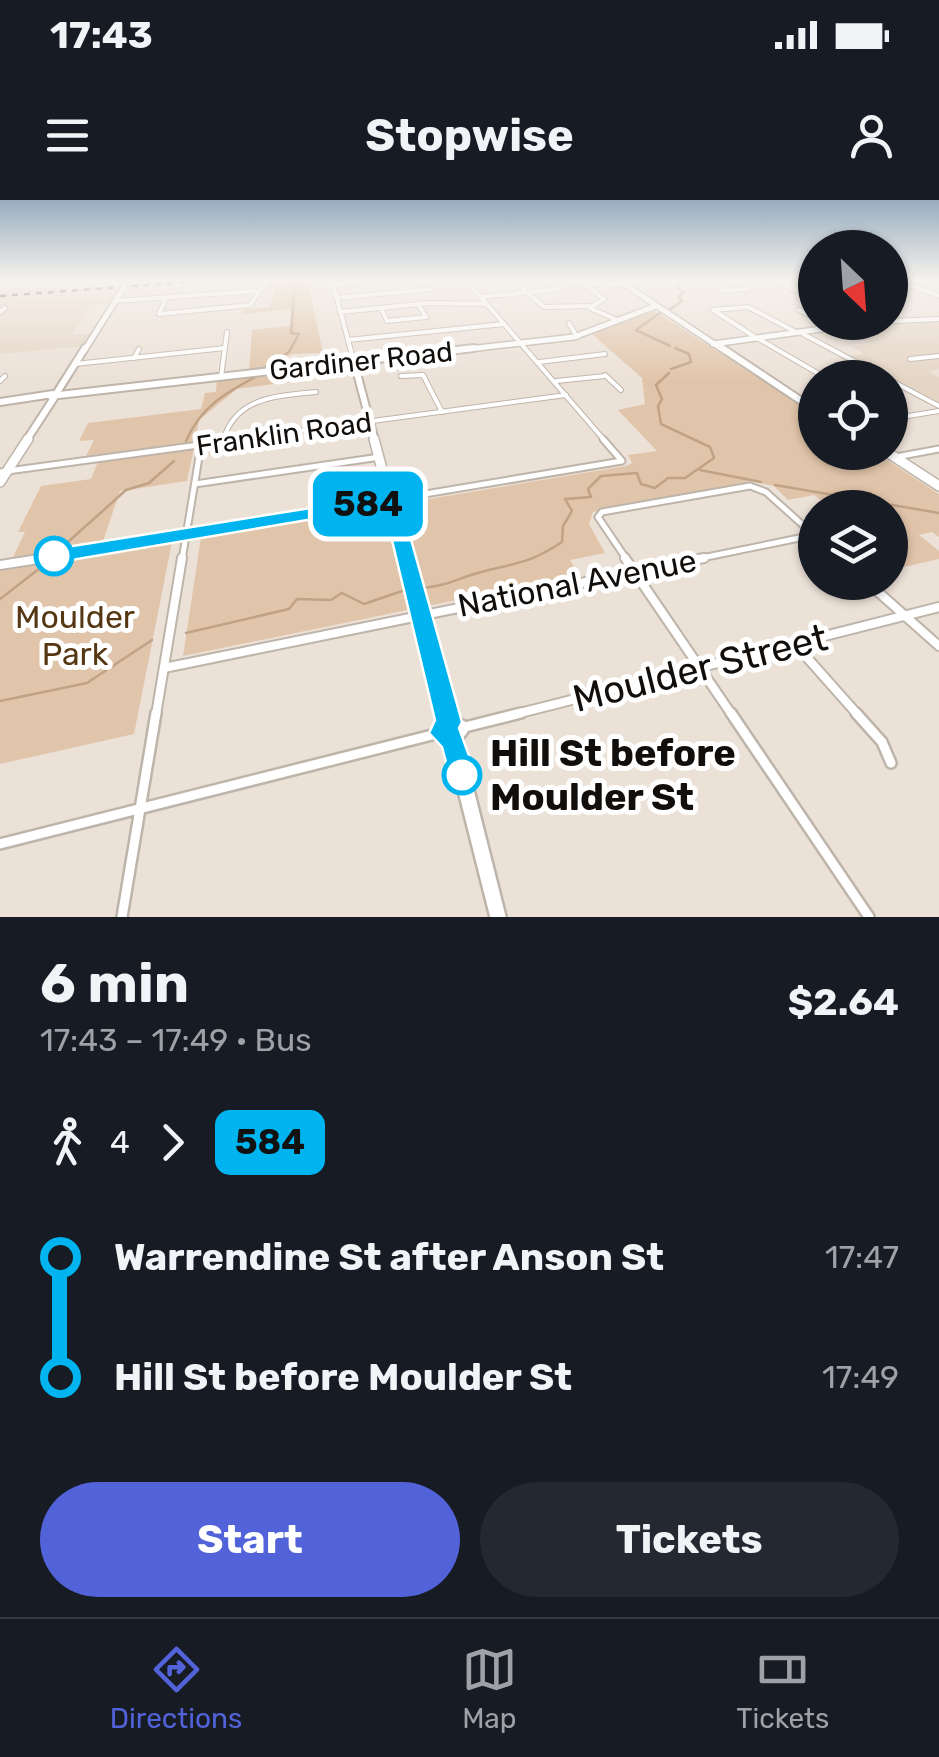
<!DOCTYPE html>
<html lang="en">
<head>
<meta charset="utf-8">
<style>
  :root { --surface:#171b24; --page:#242831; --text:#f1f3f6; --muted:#9ea1a6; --line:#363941; --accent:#5263d9 }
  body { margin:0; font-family:Rubik,sans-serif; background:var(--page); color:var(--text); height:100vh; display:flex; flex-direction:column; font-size:38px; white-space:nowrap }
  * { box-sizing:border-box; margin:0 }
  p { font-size:32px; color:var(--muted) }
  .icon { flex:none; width:55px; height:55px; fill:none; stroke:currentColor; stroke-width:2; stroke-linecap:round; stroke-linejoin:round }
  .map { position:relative; height:717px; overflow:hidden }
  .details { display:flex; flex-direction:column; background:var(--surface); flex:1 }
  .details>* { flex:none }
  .badge { padding:0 20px; border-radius:15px; font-size:35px; line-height:65px }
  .needle { width:65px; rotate:155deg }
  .buttons { position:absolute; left:798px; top:30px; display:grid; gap:20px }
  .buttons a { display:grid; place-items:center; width:110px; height:110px; border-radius:50%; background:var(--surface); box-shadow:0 2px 8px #0004; font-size:50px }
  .map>.badge { position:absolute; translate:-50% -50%; box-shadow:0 0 0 5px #fff }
  .legs { display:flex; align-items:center; gap:15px; height:110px; padding:0 40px; font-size:32px }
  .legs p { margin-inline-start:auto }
  .overview { display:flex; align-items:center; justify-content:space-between; height:170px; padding:0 40px }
  h1 { font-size:55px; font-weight:700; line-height:75px }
  .primary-button { display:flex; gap:20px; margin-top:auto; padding:20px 40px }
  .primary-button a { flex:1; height:115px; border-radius:60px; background:var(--accent); color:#fff; font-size:40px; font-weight:700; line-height:115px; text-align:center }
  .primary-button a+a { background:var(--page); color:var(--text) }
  ul { padding:0 40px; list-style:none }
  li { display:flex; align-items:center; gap:35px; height:120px; font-size:38px }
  li i { display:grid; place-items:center; width:15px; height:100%; margin:0 12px; background:currentColor }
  li i::after { content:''; width:25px; height:25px; margin:-12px; border:8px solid; border-radius:50%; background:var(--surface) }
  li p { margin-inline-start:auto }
  li:first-child i { background:linear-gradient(#0000 50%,currentColor 0) }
  li:last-child i { background:linear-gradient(currentColor 50%,#0000 0) }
  .status { display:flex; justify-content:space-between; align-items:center; height:70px; padding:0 50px; background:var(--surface); direction:ltr }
  .status svg { height:28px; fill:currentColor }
  header { display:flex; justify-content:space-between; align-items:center; height:130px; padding:0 40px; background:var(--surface); font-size:45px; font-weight:700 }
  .dock { display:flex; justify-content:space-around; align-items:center; height:140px; border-top:2px solid var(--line); background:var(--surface); font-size:28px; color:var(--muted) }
  .dock a { display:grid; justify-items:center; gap:5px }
  .dock .current { color:var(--accent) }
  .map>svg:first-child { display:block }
  .built { fill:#e5d5c5 }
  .green { fill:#e1c5aa }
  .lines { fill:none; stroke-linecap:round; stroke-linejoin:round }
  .stream { stroke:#c1a285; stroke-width:2.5 }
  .street-far3-casing { stroke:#beb4aa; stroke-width:6 }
  .street-far2-casing { stroke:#beb4aa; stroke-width:9 }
  .street-far1-casing { stroke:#beb4aa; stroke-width:12 }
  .street-casing { stroke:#beb4aa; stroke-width:14 }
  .secondary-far4-casing { stroke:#beb4aa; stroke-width:8 }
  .secondary-far3-casing { stroke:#beb4aa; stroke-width:10 }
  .secondary-far2-casing { stroke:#beb4aa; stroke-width:12 }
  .secondary-far1-casing { stroke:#beb4aa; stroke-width:16 }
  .secondary-casing { stroke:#beb4aa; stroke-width:20 }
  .street-far3 { stroke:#fff; stroke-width:4 }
  .street-far2 { stroke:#fff; stroke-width:5 }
  .street-far1 { stroke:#fff; stroke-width:8 }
  .street { stroke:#fff; stroke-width:9 }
  .secondary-far4 { stroke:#fff; stroke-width:5 }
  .secondary-far3 { stroke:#fff; stroke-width:6 }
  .secondary-far2 { stroke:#fff; stroke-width:9 }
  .secondary-far1 { stroke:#fff; stroke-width:11 }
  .secondary { stroke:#fff; stroke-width:15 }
  .rail { stroke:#2a2522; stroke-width:2.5; stroke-dasharray:6 6; stroke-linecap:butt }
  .secondary-bridge-casing { stroke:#beb4aa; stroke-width:8; stroke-linecap:butt }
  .secondary-bridge { stroke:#fff; stroke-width:5 }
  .line-1 { fill:#00b5ef; stroke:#fff; stroke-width:2.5 }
  .stop-1-dot { fill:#fff; stroke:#00b5ef; stroke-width:5 }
  .labels { text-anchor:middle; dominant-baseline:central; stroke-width:10; stroke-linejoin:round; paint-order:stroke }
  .far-street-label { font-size:28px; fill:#120e0b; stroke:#fff }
  .street-label { font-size:32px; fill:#120e0b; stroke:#fff }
  .park-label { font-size:32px; fill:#563713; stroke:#fff }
  .near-street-label { font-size:38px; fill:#120e0b; stroke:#fff }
  .near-stop-label { font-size:38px; font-weight:bold; fill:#120e0b; stroke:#fff; text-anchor:start }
</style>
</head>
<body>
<div class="status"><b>17:43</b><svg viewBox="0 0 49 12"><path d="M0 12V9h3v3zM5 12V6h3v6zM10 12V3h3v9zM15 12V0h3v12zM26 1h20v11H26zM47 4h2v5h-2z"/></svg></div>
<header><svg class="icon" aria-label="menu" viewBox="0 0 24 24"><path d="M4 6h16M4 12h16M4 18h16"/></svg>Stopwise<svg class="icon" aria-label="person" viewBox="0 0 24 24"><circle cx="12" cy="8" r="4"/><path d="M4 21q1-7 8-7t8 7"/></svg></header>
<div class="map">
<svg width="939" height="717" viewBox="0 0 939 717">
  <rect width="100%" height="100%" fill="#ece1d7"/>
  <g class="built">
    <polygon points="0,80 74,80 67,89 129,84 131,80 248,80 118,90 109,104 90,106 71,135 92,134 85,146 0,154"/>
    <polygon points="939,120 939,169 928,172 939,177 939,202 851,156 863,154 853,147 870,144 838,128"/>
  </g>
  <g class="green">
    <polygon points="314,80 319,82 309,87 323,153 293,154 275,162 274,169 249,172 252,130 290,126 291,109 242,114 244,109 269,108 276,88 262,88 265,84 259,82"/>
    <polygon points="650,108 815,214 815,252 876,253 939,294 939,337 932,332 919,335 939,351 939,359 904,367 890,356 890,308 830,307 814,295 788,300 774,286 751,281 593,312 589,324 605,353 570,360 579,375 183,456 201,337 626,266 632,263 628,255 657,251 618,210 645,204 642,178 592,134"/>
    <polygon points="279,172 280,183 237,189 199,220 195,242 86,256 94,240 79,241 88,223 201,209 205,193 216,192 217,179"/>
    <polygon points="194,248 187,281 120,291 102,344 13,357 25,332 18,332 41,286 91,279 98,262"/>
    <polygon points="172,342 134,534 0,564 0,371"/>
  </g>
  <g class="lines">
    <g class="stream">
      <polyline points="669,110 682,101 679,97 684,92 676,87 687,80"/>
      <polyline points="660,113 636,130 670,146"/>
      <polyline points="264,168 289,152 299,134 291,133 295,80"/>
      <polyline points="671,169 691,162 689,154 675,148"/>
      <path d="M 186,241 C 201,206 227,192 259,175"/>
      <polyline points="700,270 761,282"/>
      <polyline points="775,285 939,313"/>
      <polyline points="59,350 126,290 149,283 174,261"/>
      <path d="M 421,388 C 442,387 455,380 474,374 C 514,362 524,367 562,342 L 563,326 L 572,311 L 565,299 L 591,297 L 588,289 L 601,276 L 637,273 L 641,284 L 655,288 L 668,278 L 685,278 L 714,258 L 710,247 L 661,224 L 658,206 L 662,199 L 656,185 L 669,173"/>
      <polyline points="0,399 44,365"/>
      <polyline points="186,433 289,409 297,399 331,400 342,393 364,404 408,389"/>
      <polyline points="0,501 87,483 152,440"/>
    </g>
    <defs>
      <g id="street-far3">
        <polyline points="466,80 605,241"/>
        <polyline points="522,80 519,85 544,107 590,106"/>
        <polyline points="718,80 721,91 748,89"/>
        <polyline points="773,80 815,99"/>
        <polyline points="316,81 334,88 354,162"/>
        <polyline points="890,82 923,80"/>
        <polyline points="902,82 939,96"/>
        <polyline points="565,83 623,84"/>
        <polyline points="333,85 376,80"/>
        <polyline points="789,86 815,84"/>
        <polyline points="588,87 604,99 590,108 617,120"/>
        <polyline points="84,88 91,80"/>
        <polyline points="480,97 554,90 569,80"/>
        <polyline points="166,98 159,114 250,105 265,84"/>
        <polyline points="337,98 432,89"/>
        <polyline points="115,101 256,91"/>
        <polyline points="381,108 387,121 426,117 418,104"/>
        <polyline points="799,110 815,118"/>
        <polyline points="0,112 5,108"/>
        <polyline points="340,112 429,103 485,104"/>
        <polyline points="824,122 839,130"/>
        <polyline points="874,122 939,119"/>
        <polyline points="569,123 577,137"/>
        <polyline points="803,134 886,178"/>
        <polyline points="758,139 713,110 748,107 798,133"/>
        <polyline points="759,139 826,178"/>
        <polyline points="348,140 504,124"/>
        <polyline points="134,158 139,149"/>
        <polyline points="910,159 939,156"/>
        <polyline points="539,162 605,154"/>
        <polyline points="75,164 225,148"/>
        <polyline points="605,175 621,190"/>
        <polyline points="401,176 423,175 442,212"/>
        <polyline points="221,177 227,132"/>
        <polyline points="890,180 939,206"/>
        <polyline points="0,181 5,176"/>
        <polyline points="556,181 605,176"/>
        <polyline points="890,219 939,211"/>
        <path d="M 223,241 C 235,197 276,196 316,192"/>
        <polyline points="225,241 566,195"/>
      </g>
      <g id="street-far2">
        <polyline points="896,257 939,249"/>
        <polyline points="0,272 243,239"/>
        <polyline points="195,284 380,257"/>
        <polyline points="30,360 622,261 603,239"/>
        <polyline points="182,360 201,245"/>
        <polyline points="627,360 598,317 602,312 750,286 766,292 815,336"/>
        <polyline points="692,360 814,335"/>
      </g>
      <g id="street-far1">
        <polyline points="625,358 732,515"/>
        <polyline points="0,365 45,358"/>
        <polyline points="867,382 939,446"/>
        <polyline points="795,444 858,515"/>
        <polyline points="164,468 704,358"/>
        <polyline points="156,515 182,358"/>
        <polyline points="512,515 939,407"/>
      </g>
      <g id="street">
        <polyline points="731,513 869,717"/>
        <polyline points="856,513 882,542 891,563"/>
        <polyline points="461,528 521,513"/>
        <polyline points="0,644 440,533"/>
        <polyline points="122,717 156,513"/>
      </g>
      <g id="secondary-far4">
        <polyline points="618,80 725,151"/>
        <polyline points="713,144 872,122"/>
        <polyline points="84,151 123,89"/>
        <polyline points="451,151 574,137 656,106"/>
      </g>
      <g id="secondary-far3">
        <polyline points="722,148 815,210"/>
        <polyline points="354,162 375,241"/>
        <polyline points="56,194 85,148"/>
        <polyline points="50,196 474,148"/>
        <polyline points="0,202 53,194"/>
        <polyline points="26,241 54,198"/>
      </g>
      <g id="secondary-far2">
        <polyline points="374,239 406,360"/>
        <polyline points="887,252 939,286"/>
        <polyline points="0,282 28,239"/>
      </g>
      <polyline id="secondary-far1" points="406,358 447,515"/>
      <g id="secondary">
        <polyline points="447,513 449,522"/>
        <polyline points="449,522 461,528 453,539"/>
        <polyline points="449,522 442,533 453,539"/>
        <polyline points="453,539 498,717"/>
      </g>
    </defs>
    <use href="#street-far3" class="street-far3-casing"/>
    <use href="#street-far2" class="street-far2-casing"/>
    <use href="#street-far1" class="street-far1-casing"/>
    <use href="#street" class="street-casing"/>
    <use href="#secondary-far4" class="secondary-far4-casing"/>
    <use href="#secondary-far3" class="secondary-far3-casing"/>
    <use href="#secondary-far2" class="secondary-far2-casing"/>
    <use href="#secondary-far1" class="secondary-far1-casing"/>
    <use href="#secondary" class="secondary-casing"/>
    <use href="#street-far3" class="street-far3"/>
    <use href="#street-far2" class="street-far2"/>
    <use href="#street-far1" class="street-far1"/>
    <use href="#street" class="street"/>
    <use href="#secondary-far4" class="secondary-far4"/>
    <use href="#secondary-far3" class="secondary-far3"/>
    <use href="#secondary-far2" class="secondary-far2"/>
    <use href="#secondary-far1" class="secondary-far1"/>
    <use href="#secondary" class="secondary"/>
    <polyline class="rail" points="0,96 213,80"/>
    <defs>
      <polyline id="secondary-bridge" points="123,89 125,85"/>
    </defs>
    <use href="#secondary-bridge" class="secondary-bridge-casing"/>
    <use href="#secondary-bridge" class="secondary-bridge"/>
  </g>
  <linearGradient id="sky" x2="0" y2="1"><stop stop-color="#98adc0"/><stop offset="0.44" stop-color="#f6f2ed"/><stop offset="1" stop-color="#f6f2ed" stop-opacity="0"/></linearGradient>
  <rect width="939" height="181" fill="url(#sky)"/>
  <polygon class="line-1" points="392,295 400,300 462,522 459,528 476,575 472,585 462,589 452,585 442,547 429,533 435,520 384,307 54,363 44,356 54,349"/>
  <g class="stop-1-dot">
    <circle cx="54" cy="356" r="18"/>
    <circle cx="462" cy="575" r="18"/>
  </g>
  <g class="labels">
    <g class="far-street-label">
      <text transform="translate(361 161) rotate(-6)">Gardiner Road</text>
      <text transform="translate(284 234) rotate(-8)">Franklin Road</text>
    </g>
    <g class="street-label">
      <text transform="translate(577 383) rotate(-11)">National Avenue</text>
    </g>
    <g class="park-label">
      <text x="75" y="417">Moulder<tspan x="75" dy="37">Park</tspan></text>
    </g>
    <g class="near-street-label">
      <text transform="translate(700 468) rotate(-14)">Moulder Street</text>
    </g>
    <g class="near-stop-label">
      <text x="490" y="553">Hill St before<tspan x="490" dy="44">Moulder St</tspan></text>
    </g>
  </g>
</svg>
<div class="buttons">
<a><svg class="needle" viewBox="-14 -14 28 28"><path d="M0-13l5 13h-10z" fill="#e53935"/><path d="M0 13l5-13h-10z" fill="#9ea1a6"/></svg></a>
<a><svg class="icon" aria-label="locate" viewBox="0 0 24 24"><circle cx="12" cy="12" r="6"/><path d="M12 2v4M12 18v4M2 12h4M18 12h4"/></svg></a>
<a><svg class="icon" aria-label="layers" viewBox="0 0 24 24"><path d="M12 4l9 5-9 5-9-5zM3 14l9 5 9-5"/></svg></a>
</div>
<b class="badge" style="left:368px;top:304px;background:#00b5ef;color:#111">584</b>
</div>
<section class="details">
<div class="overview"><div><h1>6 min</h1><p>17:43 – 17:49 · Bus</p></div><b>$2.64</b></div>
<div class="legs"><svg class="icon" aria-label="walk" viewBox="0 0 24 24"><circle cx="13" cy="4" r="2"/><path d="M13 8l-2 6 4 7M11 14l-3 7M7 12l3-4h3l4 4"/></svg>4<svg class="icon" aria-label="forward" viewBox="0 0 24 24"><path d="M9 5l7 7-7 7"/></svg><b class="badge" style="background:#00b5ef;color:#111">584</b></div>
<ul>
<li><i style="color:#00b5ef"></i><b>Warrendine St after Anson St</b><p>17:47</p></li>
<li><i style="color:#00b5ef"></i><b>Hill St before Moulder St</b><p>17:49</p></li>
</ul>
<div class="primary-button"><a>Start</a><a>Tickets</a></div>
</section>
<nav class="dock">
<a class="current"><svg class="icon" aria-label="directions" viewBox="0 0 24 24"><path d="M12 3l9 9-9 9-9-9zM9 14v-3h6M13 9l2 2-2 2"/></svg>Directions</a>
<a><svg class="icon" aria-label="map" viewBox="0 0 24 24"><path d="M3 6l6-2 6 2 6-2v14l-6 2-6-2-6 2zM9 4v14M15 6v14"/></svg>Map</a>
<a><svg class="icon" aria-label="tickets" viewBox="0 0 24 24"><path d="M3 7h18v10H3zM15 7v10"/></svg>Tickets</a>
</nav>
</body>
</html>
